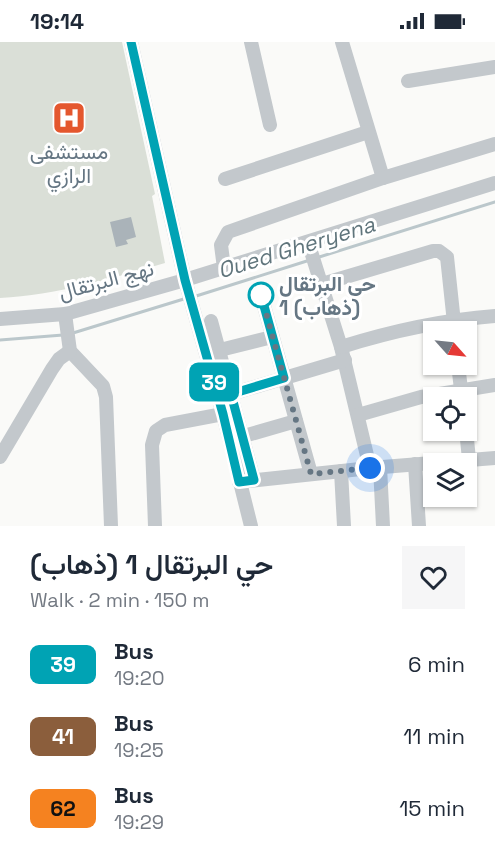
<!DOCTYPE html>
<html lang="en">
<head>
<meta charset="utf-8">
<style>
  :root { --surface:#fff; --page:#f6f6f7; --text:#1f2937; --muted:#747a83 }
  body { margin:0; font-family:"Space Grotesk",Vazirmatn,sans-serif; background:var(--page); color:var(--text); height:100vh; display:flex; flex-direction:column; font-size:22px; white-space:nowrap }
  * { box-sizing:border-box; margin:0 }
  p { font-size:20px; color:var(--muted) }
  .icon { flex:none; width:33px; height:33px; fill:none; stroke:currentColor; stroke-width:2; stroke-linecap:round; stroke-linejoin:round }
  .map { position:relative; height:484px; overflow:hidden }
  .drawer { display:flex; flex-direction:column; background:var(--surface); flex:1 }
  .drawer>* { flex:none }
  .badge { padding:0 12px; border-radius:9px; font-size:21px; line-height:39px }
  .needle { width:39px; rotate:117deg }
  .fabs { position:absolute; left:423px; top:279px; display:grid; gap:12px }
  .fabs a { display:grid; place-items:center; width:54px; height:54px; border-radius:0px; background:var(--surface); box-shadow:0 2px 4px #0004; font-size:30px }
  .you { position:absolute; width:30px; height:30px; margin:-15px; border:4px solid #fff; border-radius:50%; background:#1a73e8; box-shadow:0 0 0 9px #1a73e833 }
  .map>.badge { position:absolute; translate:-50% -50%; box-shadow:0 0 0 3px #fff }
  .round { display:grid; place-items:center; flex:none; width:63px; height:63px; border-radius:0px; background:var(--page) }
  .summary { display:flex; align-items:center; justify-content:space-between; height:102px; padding:0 30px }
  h1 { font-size:28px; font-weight:600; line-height:45px }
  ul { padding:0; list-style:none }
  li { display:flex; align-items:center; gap:18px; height:72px; padding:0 30px }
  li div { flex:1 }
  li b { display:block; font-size:22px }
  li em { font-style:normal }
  li .badge { min-width:66px; font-weight:700; text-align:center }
  .status { display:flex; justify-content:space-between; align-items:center; height:42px; padding:0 30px; background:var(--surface); direction:ltr }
  .status svg { height:16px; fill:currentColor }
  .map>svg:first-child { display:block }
  .green { fill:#dadfd7 }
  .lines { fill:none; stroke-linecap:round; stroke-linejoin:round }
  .stream { stroke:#bbc7cb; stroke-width:3 }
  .building { fill:#aab3b9 }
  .minor { stroke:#c3c8cc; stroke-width:14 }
  .line-casing { stroke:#fff; stroke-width:14 }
  .line { stroke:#00a3b4; stroke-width:9 }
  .walk { stroke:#657683; stroke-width:6; stroke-dasharray:0 10.8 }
  .stop-dot { fill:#fff; stroke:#00a3b4; stroke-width:3 }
  .labels { text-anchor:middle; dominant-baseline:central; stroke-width:6; stroke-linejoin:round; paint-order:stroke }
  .poi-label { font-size:21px; fill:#657683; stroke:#fff }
  .street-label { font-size:21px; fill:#657683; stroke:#fff }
  .stop-label { font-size:21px; font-weight:bold; fill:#657683; stroke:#fff; text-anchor:start }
  .water-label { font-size:22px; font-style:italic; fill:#60757c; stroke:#fff }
</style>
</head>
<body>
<div class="status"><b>19:14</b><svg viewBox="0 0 49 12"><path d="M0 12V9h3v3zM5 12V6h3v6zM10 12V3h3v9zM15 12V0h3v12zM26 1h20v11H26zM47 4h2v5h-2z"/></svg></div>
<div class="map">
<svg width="495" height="484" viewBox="0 0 495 484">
  <rect width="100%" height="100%" fill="#fafaf8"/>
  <path class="green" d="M 0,0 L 122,0 L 155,152 L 152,154 L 165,221 C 110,237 57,253 0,256 Z"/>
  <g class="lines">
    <g class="stream">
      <polyline points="316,216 495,160"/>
      <polyline points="193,255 310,218"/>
      <polyline points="73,291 187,256"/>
      <polyline points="0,298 63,293"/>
    </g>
  </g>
  <polygon class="building" points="131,175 136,195 126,198 128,202 116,205 110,180"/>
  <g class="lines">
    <g class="minor">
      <polyline points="131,0 185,238 223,372 251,484"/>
      <polyline points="251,0 270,83"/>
      <polyline points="342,0 383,136"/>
      <polyline points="408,39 495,25"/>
      <polyline points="225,137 368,90"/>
      <polyline points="308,200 341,305 370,426"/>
      <polyline points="224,226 221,203 228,190 383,136 495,102"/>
      <polyline points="322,242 433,209 439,209 447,215 455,290"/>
      <polyline points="261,253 311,432"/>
      <polyline points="65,272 70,309 103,344 106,355 111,484"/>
      <polyline points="0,277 65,272 185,238 495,141"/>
      <polyline points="211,279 254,438"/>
      <path d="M 341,305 C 392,289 442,278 495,274"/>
      <polyline points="220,308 272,295"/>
      <polyline points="458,322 462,356"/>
      <polyline points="231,352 345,318"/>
      <polyline points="358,373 421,355 495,343"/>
      <polyline points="466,388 469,417"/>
      <polyline points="244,394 296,379"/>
      <polyline points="0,415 52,327 59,317 70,309"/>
      <polyline points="415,422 419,484"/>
      <polyline points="380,425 383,484"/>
      <polyline points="341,429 344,484"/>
      <polyline points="239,440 370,426 495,416"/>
      <polyline points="155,484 152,403 156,389 165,383 223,372"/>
    </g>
  </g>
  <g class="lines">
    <defs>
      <polyline id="line" points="131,0 185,238 223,372 239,440 254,438 231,352 284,336 261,253"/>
    </defs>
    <use href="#line" class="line-casing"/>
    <use href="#line" class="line"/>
    <polyline class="walk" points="261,253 311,432 370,426"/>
  </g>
  <defs>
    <symbol id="hospital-square" viewBox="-11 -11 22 22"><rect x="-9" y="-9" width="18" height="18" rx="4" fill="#e4572e" stroke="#fff"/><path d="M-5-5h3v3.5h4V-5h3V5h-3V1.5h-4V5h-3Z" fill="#fff"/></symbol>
  </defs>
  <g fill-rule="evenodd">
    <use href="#hospital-square" x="50" y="57" width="38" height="38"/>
  </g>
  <circle class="stop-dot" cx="261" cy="253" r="12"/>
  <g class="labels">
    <g class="poi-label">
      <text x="69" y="109">مستشفى<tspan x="69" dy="24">الرازي</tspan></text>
    </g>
    <g class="street-label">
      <text transform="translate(106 238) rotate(-15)">نهج البرتقال</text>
    </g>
    <g class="stop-label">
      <text x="279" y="241">حي البرتقال<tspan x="279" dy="24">1 (ذهاب)</tspan></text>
    </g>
    <g class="water-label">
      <text transform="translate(296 205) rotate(-17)">Oued Gheryena</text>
    </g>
  </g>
</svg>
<div class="fabs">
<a><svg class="needle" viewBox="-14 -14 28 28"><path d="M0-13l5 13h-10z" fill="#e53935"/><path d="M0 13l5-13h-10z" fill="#747a83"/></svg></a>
<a><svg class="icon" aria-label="locate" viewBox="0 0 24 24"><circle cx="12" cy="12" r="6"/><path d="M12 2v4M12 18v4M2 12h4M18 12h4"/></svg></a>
<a><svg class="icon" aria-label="layers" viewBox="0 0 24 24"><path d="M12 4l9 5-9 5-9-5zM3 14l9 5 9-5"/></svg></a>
</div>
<div class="you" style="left:370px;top:426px"></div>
<b class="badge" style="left:214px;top:340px;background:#00a3b4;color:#fff">39</b>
</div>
<section class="drawer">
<div class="summary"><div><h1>حي البرتقال 1 (ذهاب)</h1><p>Walk · 2 min · 150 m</p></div><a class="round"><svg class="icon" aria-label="heart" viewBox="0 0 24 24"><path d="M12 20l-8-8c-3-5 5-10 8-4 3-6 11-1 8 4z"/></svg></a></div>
<ul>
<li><span class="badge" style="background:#00a3b4;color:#fff">39</span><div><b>Bus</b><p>19:20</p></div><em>6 min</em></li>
<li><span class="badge" style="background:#8b5e3c;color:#fff">41</span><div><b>Bus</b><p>19:25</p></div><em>11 min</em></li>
<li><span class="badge" style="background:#f58220;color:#111">62</span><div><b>Bus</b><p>19:29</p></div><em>15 min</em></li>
</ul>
</section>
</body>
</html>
